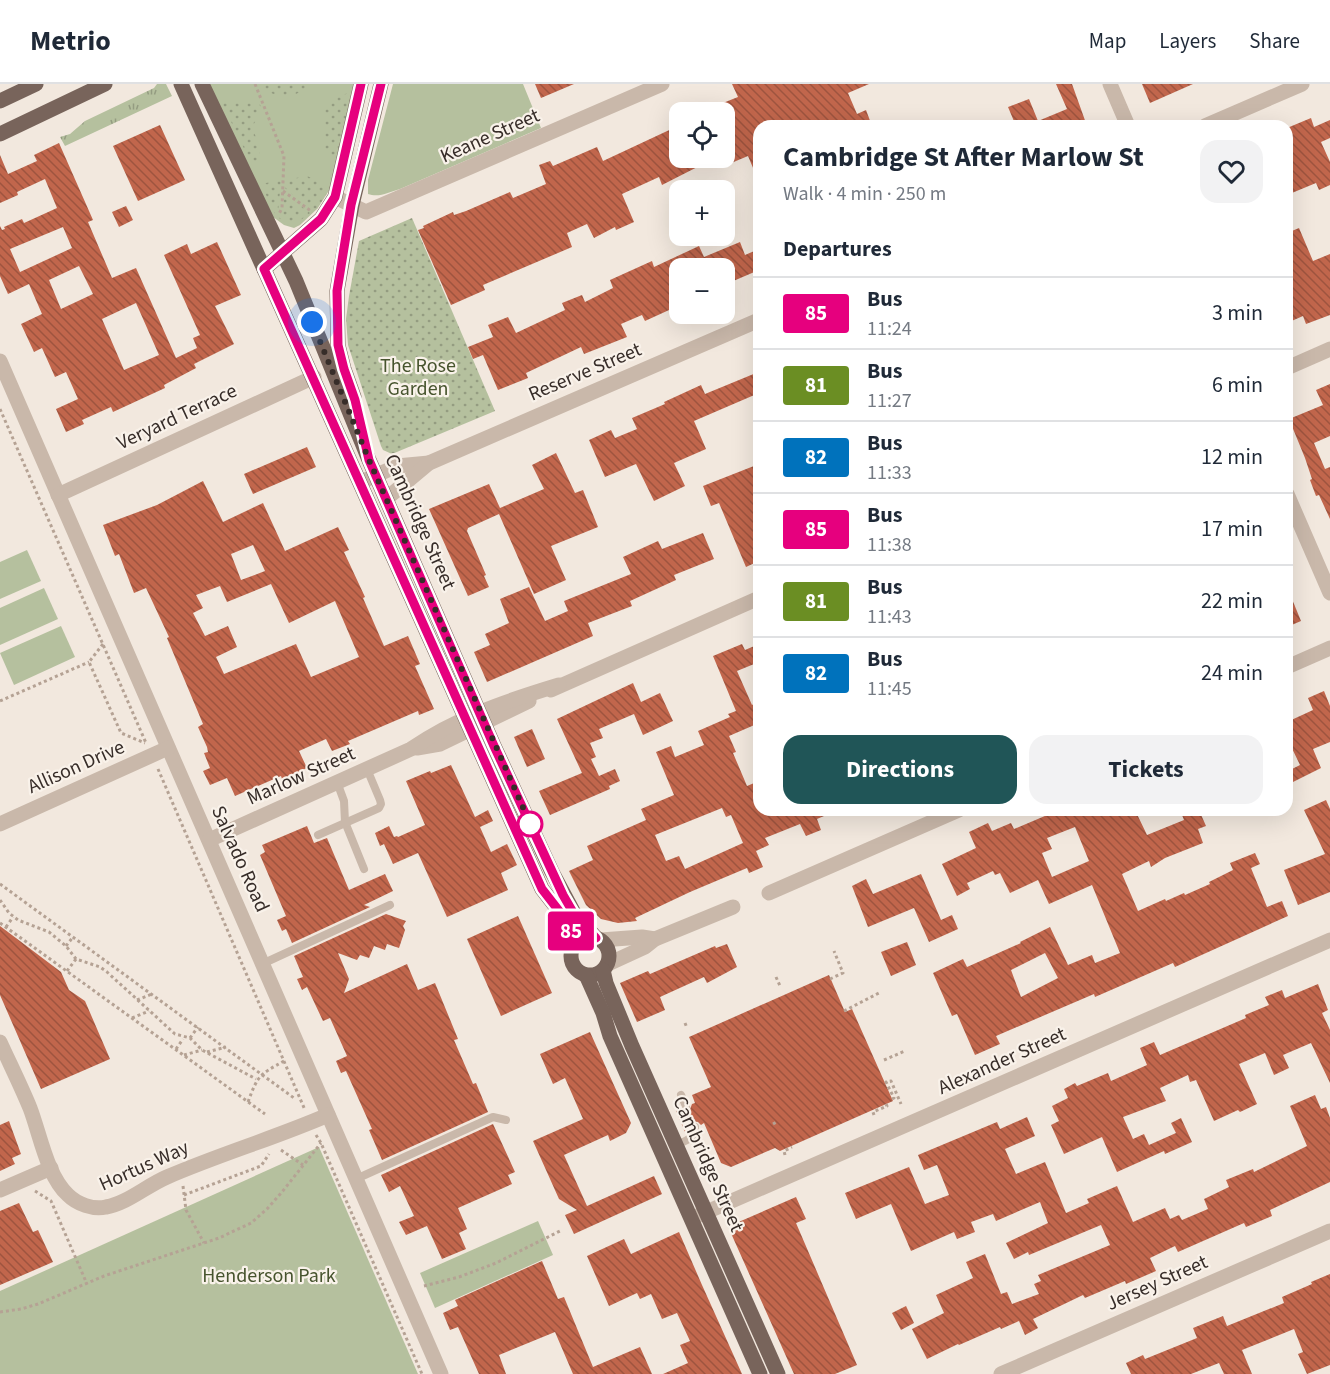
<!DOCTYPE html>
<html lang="en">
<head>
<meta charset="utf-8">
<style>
  :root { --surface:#fff; --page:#f2f2f3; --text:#1f2937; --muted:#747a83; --line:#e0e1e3; --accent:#205557 }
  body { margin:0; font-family:"Source Sans 3",sans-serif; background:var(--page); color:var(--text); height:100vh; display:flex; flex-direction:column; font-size:22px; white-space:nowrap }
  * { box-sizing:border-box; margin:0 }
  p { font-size:20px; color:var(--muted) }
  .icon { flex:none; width:33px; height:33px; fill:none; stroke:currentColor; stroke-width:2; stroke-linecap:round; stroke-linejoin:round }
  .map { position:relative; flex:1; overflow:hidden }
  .details { position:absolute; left:753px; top:36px; width:540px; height:696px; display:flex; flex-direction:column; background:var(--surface); border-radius:18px; box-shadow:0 6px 24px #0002 }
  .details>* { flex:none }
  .badge { padding:0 12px; border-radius:4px; font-size:21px; line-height:39px }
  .tools { position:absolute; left:669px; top:18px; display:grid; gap:12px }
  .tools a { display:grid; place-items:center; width:66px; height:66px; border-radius:12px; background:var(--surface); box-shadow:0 6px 24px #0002; font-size:30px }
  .you { position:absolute; width:30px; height:30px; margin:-15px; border:4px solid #fff; border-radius:50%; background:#1a73e8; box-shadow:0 0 0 9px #1a73e833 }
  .map>.badge { position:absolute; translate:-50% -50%; box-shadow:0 0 0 3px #fff }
  h2 { padding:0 30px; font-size:22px; line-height:54px }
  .round { display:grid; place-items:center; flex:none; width:63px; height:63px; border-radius:18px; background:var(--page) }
  .head { display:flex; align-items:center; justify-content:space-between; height:102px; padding:0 30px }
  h1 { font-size:28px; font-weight:700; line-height:45px }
  .cta { display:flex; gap:12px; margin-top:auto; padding:12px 30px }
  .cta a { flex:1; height:69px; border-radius:18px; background:var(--accent); color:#fff; font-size:24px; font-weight:700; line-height:69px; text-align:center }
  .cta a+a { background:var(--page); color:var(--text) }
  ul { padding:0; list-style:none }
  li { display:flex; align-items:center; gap:18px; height:72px; padding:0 30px; border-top:2px solid var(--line) }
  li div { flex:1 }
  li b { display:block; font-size:22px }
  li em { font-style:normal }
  li .badge { min-width:66px; font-weight:700; text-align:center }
  header { display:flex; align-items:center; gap:36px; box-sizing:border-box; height:84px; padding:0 30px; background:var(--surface); border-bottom:2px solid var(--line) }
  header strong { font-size:28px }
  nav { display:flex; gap:33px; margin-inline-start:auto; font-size:21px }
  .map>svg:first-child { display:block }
  .grass { fill:url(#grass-tufts) }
  .park { fill:#b5c09e }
  .garden { fill:url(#garden-dots) }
  .building { fill:url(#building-back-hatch); fill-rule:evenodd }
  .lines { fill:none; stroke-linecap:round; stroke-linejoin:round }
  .path { stroke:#b5a294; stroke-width:3; stroke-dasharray:3 3; stroke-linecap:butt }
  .lane { stroke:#c9b8aa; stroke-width:8 }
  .street { stroke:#c9b8aa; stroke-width:15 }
  .primary { stroke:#78645b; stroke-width:15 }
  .line-casing { stroke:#fff; stroke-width:14 }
  .line { stroke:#e6007e; stroke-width:9 }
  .walk { stroke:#372d29; stroke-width:6; stroke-dasharray:0 10.8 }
  .stop-dot { fill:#fff; stroke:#e6007e; stroke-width:3 }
  .labels { text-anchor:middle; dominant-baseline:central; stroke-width:4.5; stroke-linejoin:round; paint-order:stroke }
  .street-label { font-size:20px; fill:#372d29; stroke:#f9f2ea }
  .park-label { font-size:20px; fill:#47542e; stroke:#f9f2ea }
</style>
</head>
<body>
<header>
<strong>Metrio</strong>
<nav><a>Map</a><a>Layers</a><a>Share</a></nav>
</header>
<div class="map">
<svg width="1330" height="1290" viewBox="0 0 1330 1290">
  <defs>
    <pattern id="grass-tufts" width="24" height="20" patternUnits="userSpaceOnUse" patternTransform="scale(1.5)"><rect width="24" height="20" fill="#b5c09e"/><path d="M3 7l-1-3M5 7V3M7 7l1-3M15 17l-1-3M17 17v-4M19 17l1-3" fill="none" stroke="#949c81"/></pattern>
    <pattern id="garden-dots" width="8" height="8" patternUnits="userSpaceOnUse" patternTransform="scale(1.5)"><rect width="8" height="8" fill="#b5c09e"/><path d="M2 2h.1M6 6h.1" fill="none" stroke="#949c81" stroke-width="1.8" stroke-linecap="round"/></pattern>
    <pattern id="building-back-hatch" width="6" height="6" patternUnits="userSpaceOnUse" patternTransform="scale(1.5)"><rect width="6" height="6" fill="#c1664c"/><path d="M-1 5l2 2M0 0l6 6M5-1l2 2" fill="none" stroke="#9e543f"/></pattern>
  </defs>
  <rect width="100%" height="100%" fill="#f2e8de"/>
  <polygon class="grass" points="157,0 166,0 172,12 65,62 60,53 70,50 85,37 154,4"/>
  <g class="park">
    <polygon points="209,0 354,0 331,103 317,125 300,141 294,144 284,141 273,133"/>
    <path d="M 393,0 L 523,0 L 541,44 L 400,105 C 389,108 379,114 368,110 L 368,96 Z"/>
    <polygon points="27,466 41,497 0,515 0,478"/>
    <polygon points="44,504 58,535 0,561 0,524"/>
    <polygon points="61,542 75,573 14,601 0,569"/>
    <polygon points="319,1063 418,1290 0,1290 0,1207"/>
    <polygon points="538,1137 553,1171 435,1224 420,1189"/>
  </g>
  <g class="garden">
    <path d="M 257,0 L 311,0 C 289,18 282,14 257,3 Z"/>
    <polygon points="353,7 340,80 328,72 325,64 324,24 330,16"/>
    <path d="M 259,18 L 262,26 L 252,43 C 258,60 265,67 253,83 L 222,19 Z"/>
    <polygon points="307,92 331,103 317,125 308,123 285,104 285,96"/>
    <polygon points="281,96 278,128 275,130 261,100"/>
    <polygon points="288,112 310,129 298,138 285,138 279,134 284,125 284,115"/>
    <polygon points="412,134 495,327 392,370 383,366 381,362 348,261 346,235 349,212 359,157"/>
  </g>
  <g class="building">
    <polygon points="535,0 574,0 541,14"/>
    <polygon points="732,0 869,0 848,9 857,30 866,26 872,42 759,42 759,98 748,72 724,82 724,28 700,28 738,13"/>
    <polygon points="1056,0 1072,0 1087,42 1016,42 1008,23 1029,15 1038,37 1067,25"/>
    <polygon points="1142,0 1193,0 1150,19"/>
    <polygon points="1311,34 1314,43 1330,36 1330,54 1321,58 1330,78 1330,101 1319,106 1316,99 1287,111 1287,44"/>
    <polygon points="160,41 185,96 138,117 113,62"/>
    <polygon points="680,41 680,74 715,74 662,101 659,93 622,110 634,138 616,146 615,143 594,154 587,140 567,149 572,163 483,201 485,206 451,221 418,146 424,144 423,142 453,128 454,131 466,127 510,108 513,114 546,100 539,81 550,77 553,82 597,63 603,77"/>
    <path d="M 59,59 L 93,136 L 88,138 L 112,194 L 136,184 L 176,274 L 197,264 L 193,254 L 200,251 L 164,171 L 187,160 L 191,170 L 217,158 L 241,211 L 215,222 L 234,260 L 194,280 L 196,284 L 164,301 L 165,304 L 113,328 L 111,323 L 82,336 L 84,340 L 66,348 L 56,325 L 78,315 L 66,288 L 55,293 L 42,264 L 34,268 L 21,240 L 42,230 L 29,200 L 8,210 L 0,192 L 0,142 L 2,146 L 5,145 L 4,143 L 22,135 L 24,139 L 57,124 L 45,95 L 17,108 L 18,111 L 0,119 L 0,71 L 8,90 L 37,77 L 34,71 ZM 63,143 L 72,164 L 20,188 L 10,165 ZM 79,182 L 93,210 L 61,225 L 49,196 ZM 136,219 L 159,271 L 124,286 L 102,235 Z"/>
    <polygon points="126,122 133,136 119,143 112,128"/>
    <polygon points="1299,144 1313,177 1330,170 1330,231 1306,240 1303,232 1287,239 1287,149"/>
    <polygon points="740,158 745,171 759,165 759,186 724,201 724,184 680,184 680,221 645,237 642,231 621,240 627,253 584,270 581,263 526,289 528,294 498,306 483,271 473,275 468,263 493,253 488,241 508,233 516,249 565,226 562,219 582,211 585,218 613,204 610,196 652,177 654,183 699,162 704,173"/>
    <polygon points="756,289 759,295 759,309 694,337 706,365 674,379 685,402 654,417 636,380 605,393 589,356 611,346 615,354 637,345 632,334 665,320 664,318 701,301 705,310"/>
    <polygon points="1330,300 1330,352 1314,359 1325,385 1330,383 1330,435 1319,411 1316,412 1310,396 1312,395 1305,374 1289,335 1323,321 1316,306"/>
    <polygon points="307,363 316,383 253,410 244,390"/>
    <polygon points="556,369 575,409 583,406 598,443 551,462 566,496 534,510 499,430 468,444 467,447 486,491 484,492 489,503 468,512 429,425 489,400 500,424 544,405 532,381"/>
    <polygon points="759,380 759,477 746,483 719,419 711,422 703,402"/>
    <path d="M 203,397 L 223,438 L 263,419 L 285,467 L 338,443 L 349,466 L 344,468 L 365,513 L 363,514 L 384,562 L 408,552 L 420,580 L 415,582 L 434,625 L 419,631 L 418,627 L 348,657 L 350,660 L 332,667 L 326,655 L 299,667 L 307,684 L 282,695 L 281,692 L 235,712 L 227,694 L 210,701 L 203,687 L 210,684 L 204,669 L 208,668 L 207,663 L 198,643 L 203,640 L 167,554 L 169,553 L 146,504 L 134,509 L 119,470 L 115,472 L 103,441 L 157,421 ZM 253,461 L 265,487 L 241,496 L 231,470 ZM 271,500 L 289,539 L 335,517 L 359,573 L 311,593 L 296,560 L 224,590 L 216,573 L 237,563 L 228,542 L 205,552 L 193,529 L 203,524 L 196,511 L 220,502 L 227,518 Z"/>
    <polygon points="703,449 714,475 674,491 676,496 630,517 632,522 588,539 593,552 487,598 474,568 490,561 485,550 509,539 500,515 529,503 545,537 568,527 564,517 631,490 623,473 658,457 662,465"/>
    <polygon points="1287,503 1301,537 1287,543"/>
    <path d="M 742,560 L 745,566 L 759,560 L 759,578 L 737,587 L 752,621 L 759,617 L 759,639 L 729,652 L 736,668 L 733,669 L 747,702 L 759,697 L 759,726 L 838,726 L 817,735 L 821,746 L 806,752 L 800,740 L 765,754 L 769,761 L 756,767 L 763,783 L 749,789 L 747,784 L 690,808 L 635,834 L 637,837 L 618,839 L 601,835 L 586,821 L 569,787 L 593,776 L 587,762 L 646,736 L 641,725 L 674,711 L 656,668 L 671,662 L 675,673 L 704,661 L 698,647 L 730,633 L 728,630 L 736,627 L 713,572 ZM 722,724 L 726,733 L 731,731 L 743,759 L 685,785 L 679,772 L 666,777 L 655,751 Z"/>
    <polygon points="633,599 641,618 660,609 673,637 643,651 634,630 599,645 603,654 590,659 596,673 591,675 599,692 615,685 620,697 609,702 610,705 550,731 539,707 582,689 557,635"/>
    <polygon points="1324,607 1330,622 1330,658 1313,665 1321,684 1293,698 1288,687 1300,681 1287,654 1287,638 1313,626 1308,614"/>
    <polygon points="532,645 545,675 527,683 514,653"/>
    <polygon points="451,681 475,733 488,726 493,737 480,743 491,768 507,760 517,781 501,789 508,806 447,833 418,769 393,780 384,760 380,762 375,749 389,742 394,753 397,752 398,753 425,741 406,697 430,687 431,689"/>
    <polygon points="1326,716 1330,725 1330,808 1298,821 1284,786 1325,770 1304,726"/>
    <path d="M 1059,726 L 1135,726 L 1147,751 L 1184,736 L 1180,726 L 1199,726 L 1206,742 L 1198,745 L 1203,759 L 1165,774 L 1151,783 L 1149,777 L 1122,790 L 1138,827 L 1165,815 L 1166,817 L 1184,809 L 1185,811 L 1210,800 L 1209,798 L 1233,786 L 1230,779 L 1255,769 L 1260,780 L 1251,784 L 1267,823 L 1282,817 L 1288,832 L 1175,883 L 1173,879 L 1095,913 L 1094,910 L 996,952 L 1000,960 L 975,971 L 957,930 L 952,932 L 933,889 L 963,875 L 967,883 L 1021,859 L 1020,858 L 1050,843 L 1068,881 L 1092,871 L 1095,879 L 1120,869 L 1092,801 L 1049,820 L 1038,796 L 1010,809 L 1000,789 L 995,791 L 993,787 L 967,799 L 970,805 L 957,812 L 942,780 L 976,764 L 969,748 L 988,739 L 992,747 L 1011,739 L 1014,745 ZM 1075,743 L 1089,777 L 1052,793 L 1042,769 L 1052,765 L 1047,754 ZM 1045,869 L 1058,894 L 1021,913 L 1011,886 Z"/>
    <polygon points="307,742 314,759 327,754 349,806 385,790 393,807 364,821 370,823 292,859 286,845 282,847 277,836 286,832 260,771 265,768 262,761"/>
    <polygon points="921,790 941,836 952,831 958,845 929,858 914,824 868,843 852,802 866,795 873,810"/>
    <polygon points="386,830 406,837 403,842 405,846 399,864 387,860 385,866 374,862 369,874 360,871 357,876 338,869 349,895 344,909 407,880 418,906 435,899 458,955 454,956 473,1000 476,999 488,1028 382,1076 369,1046 372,1045 346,987 341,989 336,977 347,972 330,934 323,937 307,903 302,906 297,895 303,893 294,872"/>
    <polygon points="518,832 552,909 501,932 467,855"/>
    <polygon points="0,842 61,888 69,906 85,917 110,975 41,1005 0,911"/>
    <polygon points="907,858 916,881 891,892 881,868"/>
    <polygon points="727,860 737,883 707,899 704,893 660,913 665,926 637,938 620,899 648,887 650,890 715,862 716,864"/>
    <polygon points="829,891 845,928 852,925 893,1017 780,1067 775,1064 731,1083 721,1079 704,1039 701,1041 698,1038 693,1037 690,1040 688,1046 685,1048 676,1027 680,1025 685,1028 689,1028 692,1020 695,1019 692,1011 711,1003 689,953"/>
    <polygon points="1318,900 1328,926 1322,929 1330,946 1330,999 1311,959 1283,971 1289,984 1274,991 1265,969 1239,980 1257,1020 1240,1028 1238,1026 1214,1037 1196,996 1190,998 1188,991 1160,1004 1166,1017 1123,1033 1133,1055 1144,1050 1149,1061 1176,1049 1171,1039 1181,1034 1192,1058 1165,1070 1164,1067 1117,1088 1102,1053 1064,1070 1051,1041 1059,1037 1052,1022 1068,1014 1064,1005 1075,999 1077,1002 1108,989 1111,997 1147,981 1140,964 1154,958 1160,971 1246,934 1245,931 1269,921 1265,913 1282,906 1285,914"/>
    <polygon points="590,948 631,1039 626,1049 610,1057 608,1051 564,1071 587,1122 654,1092 662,1110 574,1150 565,1131 577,1126 559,1115 533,1057 583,1035 565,994 553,1000 540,970"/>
    <polygon points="1315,1011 1321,1025 1326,1023 1330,1034 1330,1098 1270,1126 1272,1132 1246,1143 1244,1139 1178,1168 1175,1162 1150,1174 1156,1187 1126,1200 1125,1197 1085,1214 1083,1211 1033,1235 1038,1244 1025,1251 1019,1237 1001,1245 1000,1243 959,1261 958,1260 927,1275 912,1245 944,1229 936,1211 973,1194 966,1178 985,1170 1001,1210 1007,1208 1012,1220 1039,1210 1034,1200 1041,1197 1038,1191 1110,1161 1101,1141 1029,1171 1028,1168 1014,1175 1006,1159 1048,1139 1040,1118 996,1137 993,1130 971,1138 975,1148 957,1155 954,1148 911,1167 891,1120 856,1135 845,1109 909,1083 925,1120 949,1111 937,1081 924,1086 918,1071 997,1038 1000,1045 1027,1033 1035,1052 1005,1065 1016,1090 1045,1078 1066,1129 1089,1119 1087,1115 1117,1102 1133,1138 1165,1124 1170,1135 1179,1131 1182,1136 1208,1125 1204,1115 1229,1103 1226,1096 1253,1085 1254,1088 1307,1062 1290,1022"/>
    <polygon points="9,1037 21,1070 12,1074 15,1080 0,1087 0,1041"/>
    <polygon points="493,1040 515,1088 508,1091 512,1100 458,1124 467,1145 459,1149 466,1165 442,1175 427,1142 406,1151 399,1138 414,1132 400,1102 389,1108 381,1091"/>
    <polygon points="796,1113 806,1135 796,1139 857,1281 835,1290 794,1290 730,1147 734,1140"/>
    <polygon points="19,1119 33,1148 38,1146 53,1178 0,1201 0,1127"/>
    <polygon points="679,1148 702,1201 742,1290 663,1290 688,1279 680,1261 690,1257 677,1229 662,1235 651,1210 640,1215 637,1209 609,1222 587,1172 624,1155 631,1170"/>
    <polygon points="542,1177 558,1215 564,1213 593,1283 640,1263 652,1290 573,1290 555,1248 499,1271 506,1290 479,1290 458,1243 450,1246 443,1229 458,1222 455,1216"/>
    <polygon points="1330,1190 1330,1281 1307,1290 1298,1270 1303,1268 1294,1245 1242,1266 1252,1290 1224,1290 1219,1279 1191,1290 1131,1290 1126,1279 1143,1271 1145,1275 1197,1254 1193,1244 1223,1232 1227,1242 1284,1219 1282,1213 1312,1200 1311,1198"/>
    <polygon points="906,1222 914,1239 901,1246 892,1229"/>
  </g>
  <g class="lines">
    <g class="path">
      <polyline points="255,0 284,72 282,124 279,130"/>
      <polyline points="283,107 311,127"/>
      <polyline points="0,325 146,659"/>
      <polyline points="103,560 89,578 121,649 145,659"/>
      <polyline points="0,617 89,578"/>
      <polyline points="158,685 305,1026"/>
      <polyline points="0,800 294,1014"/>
      <polyline points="0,816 9,829 18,836 49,848 66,862 76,875 100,883 107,888 175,950 190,954 202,966 256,995"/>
      <polyline points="0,839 265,1030"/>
      <polyline points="6,843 13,833"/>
      <polyline points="66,862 73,853"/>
      <polyline points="67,887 76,875"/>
      <polyline points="776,893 780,902"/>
      <polyline points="830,895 843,889 834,867"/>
      <polyline points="137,916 152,910"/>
      <polyline points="844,927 879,909"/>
      <polyline points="132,934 149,927"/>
      <polyline points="685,939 687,944"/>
      <polyline points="190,954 198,943"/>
      <polyline points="176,965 183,955"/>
      <polyline points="207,968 226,963"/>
      <polyline points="184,971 202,966"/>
      <polyline points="884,976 905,967"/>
      <polyline points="892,1015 894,1014 886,998 891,997 901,1020"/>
      <path d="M 248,1018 C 258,991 259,991 284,977"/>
      <polyline points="874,1031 873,1028 887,1022 886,1020"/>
      <polyline points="773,1040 778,1037"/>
      <polyline points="316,1051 321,1059 422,1290"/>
      <polyline points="281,1066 303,1081"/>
      <polyline points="785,1071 784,1067 792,1063"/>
      <polyline points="183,1102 186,1126 204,1159"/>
      <polyline points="35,1107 51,1117 87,1200"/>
      <polyline points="184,1111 261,1082 269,1070"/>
      <polyline points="424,1202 459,1193 496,1179 562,1146"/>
      <polyline points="0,1228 21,1225 38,1220 104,1192 219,1154 251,1139 267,1125 282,1108 321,1059"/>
    </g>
    <g class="lane">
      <polyline points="337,698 344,717 345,738 364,785"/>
      <polyline points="318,751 379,724 381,720 380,716 367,685"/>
      <polyline points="262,880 390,821"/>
      <polyline points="681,1011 686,1022"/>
      <path d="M 676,1061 C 685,1057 695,1055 695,1043"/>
      <polyline points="356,1095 493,1033 506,1036"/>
    </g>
    <g class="street">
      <polyline points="1110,0 1128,42"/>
      <polyline points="1205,42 1302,0"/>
      <polyline points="335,113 366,128 662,0"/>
      <polyline points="0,277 441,1290"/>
      <polyline points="1287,284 1330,265"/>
      <polyline points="361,398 397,382 429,379"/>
      <polyline points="1287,410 1330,509"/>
      <polyline points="58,411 314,293"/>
      <polyline points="386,415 429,379 759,236"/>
      <polyline points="1287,583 1330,564"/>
      <polyline points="551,606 759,514"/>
      <polyline points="417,664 440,660 529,617"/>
      <polyline points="0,740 168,664"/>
      <path d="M 209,756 L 411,665 C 456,634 506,617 559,601"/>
      <polyline points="769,809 959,726"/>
      <polyline points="601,856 642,853 655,855"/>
      <polyline points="608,880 645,863 655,855 733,823"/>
      <path d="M 0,958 C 10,980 21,1002 30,1024 C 40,1050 47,1092 68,1111 C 77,1120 93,1126 106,1123 C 128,1119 146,1102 167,1093 C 220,1070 275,1054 328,1031"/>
      <polyline points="0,1106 51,1084"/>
      <polyline points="695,1133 1330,856"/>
      <polyline points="1001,1290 1330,1147"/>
    </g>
    <g class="primary">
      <polyline points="181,0 542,805 563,832 577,858"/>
      <polyline points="202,0 296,197 369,376 494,662 552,788 574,829 596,854"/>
      <polyline points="0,17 36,0"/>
      <polyline points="0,50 105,0"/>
      <polyline points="264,185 321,135 335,113 361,0"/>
      <polyline points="354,313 344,285 338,261 337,207 352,121 381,0"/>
      <circle cx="590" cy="872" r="19"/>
      <polyline points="603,886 606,899 632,962 778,1290"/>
      <polyline points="586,891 603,929 610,952 760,1290"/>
    </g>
  </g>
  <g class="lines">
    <defs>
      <polyline id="line" points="361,0 335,113 321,135 264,185 542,805 563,832 577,858 589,853 596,854 574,830 563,811 494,662 369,376 355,316 344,285 338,261 337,207 351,121 381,0"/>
    </defs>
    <use href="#line" class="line-casing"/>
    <use href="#line" class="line"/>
    <polyline class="walk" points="312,238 369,376 533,746 530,740"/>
  </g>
  <circle class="stop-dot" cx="530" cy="740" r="12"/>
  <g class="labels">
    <g class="street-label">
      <text transform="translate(490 52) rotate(-24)">Keane Street</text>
      <text transform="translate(585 288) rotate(-23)">Reserve Street</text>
      <text transform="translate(177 333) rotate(-25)">Veryard Terrace</text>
      <text transform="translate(420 438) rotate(66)">Cambridge Street</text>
      <text transform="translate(76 683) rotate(-24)">Allison Drive</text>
      <text transform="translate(301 692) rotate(-24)">Marlow Street</text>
      <text transform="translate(240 775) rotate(66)">Salvado Road</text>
      <text transform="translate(1002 977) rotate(-24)">Alexander Street</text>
      <text transform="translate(708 1080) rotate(66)">Cambridge Street</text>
      <text transform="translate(144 1082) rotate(-24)">Hortus Way</text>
      <text transform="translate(1157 1199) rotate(-24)">Jersey Street</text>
    </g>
    <g class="park-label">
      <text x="418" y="282">The Rose<tspan x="418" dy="23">Garden</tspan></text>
      <text x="269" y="1192">Henderson Park</text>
    </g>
  </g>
</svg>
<div class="tools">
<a><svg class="icon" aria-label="locate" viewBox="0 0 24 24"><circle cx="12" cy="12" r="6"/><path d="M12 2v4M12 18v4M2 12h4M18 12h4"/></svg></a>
<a>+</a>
<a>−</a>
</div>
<div class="you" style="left:312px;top:238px"></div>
<b class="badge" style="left:571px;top:847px;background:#e6007e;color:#fff">85</b>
<section class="details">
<div class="head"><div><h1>Cambridge St After Marlow St</h1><p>Walk · 4 min · 250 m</p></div><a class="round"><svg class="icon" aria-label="heart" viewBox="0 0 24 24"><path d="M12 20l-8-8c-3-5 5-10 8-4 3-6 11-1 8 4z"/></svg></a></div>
<h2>Departures</h2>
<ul>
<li><span class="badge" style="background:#e6007e;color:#fff">85</span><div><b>Bus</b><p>11:24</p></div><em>3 min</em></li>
<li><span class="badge" style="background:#6b8e23;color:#fff">81</span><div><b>Bus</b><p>11:27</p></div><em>6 min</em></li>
<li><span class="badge" style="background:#0072bc;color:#fff">82</span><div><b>Bus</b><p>11:33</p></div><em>12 min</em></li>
<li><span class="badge" style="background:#e6007e;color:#fff">85</span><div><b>Bus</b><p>11:38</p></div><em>17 min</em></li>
<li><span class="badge" style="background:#6b8e23;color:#fff">81</span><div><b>Bus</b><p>11:43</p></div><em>22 min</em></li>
<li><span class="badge" style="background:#0072bc;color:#fff">82</span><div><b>Bus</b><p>11:45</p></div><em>24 min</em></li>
</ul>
<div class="cta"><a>Directions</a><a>Tickets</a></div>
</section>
</div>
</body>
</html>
